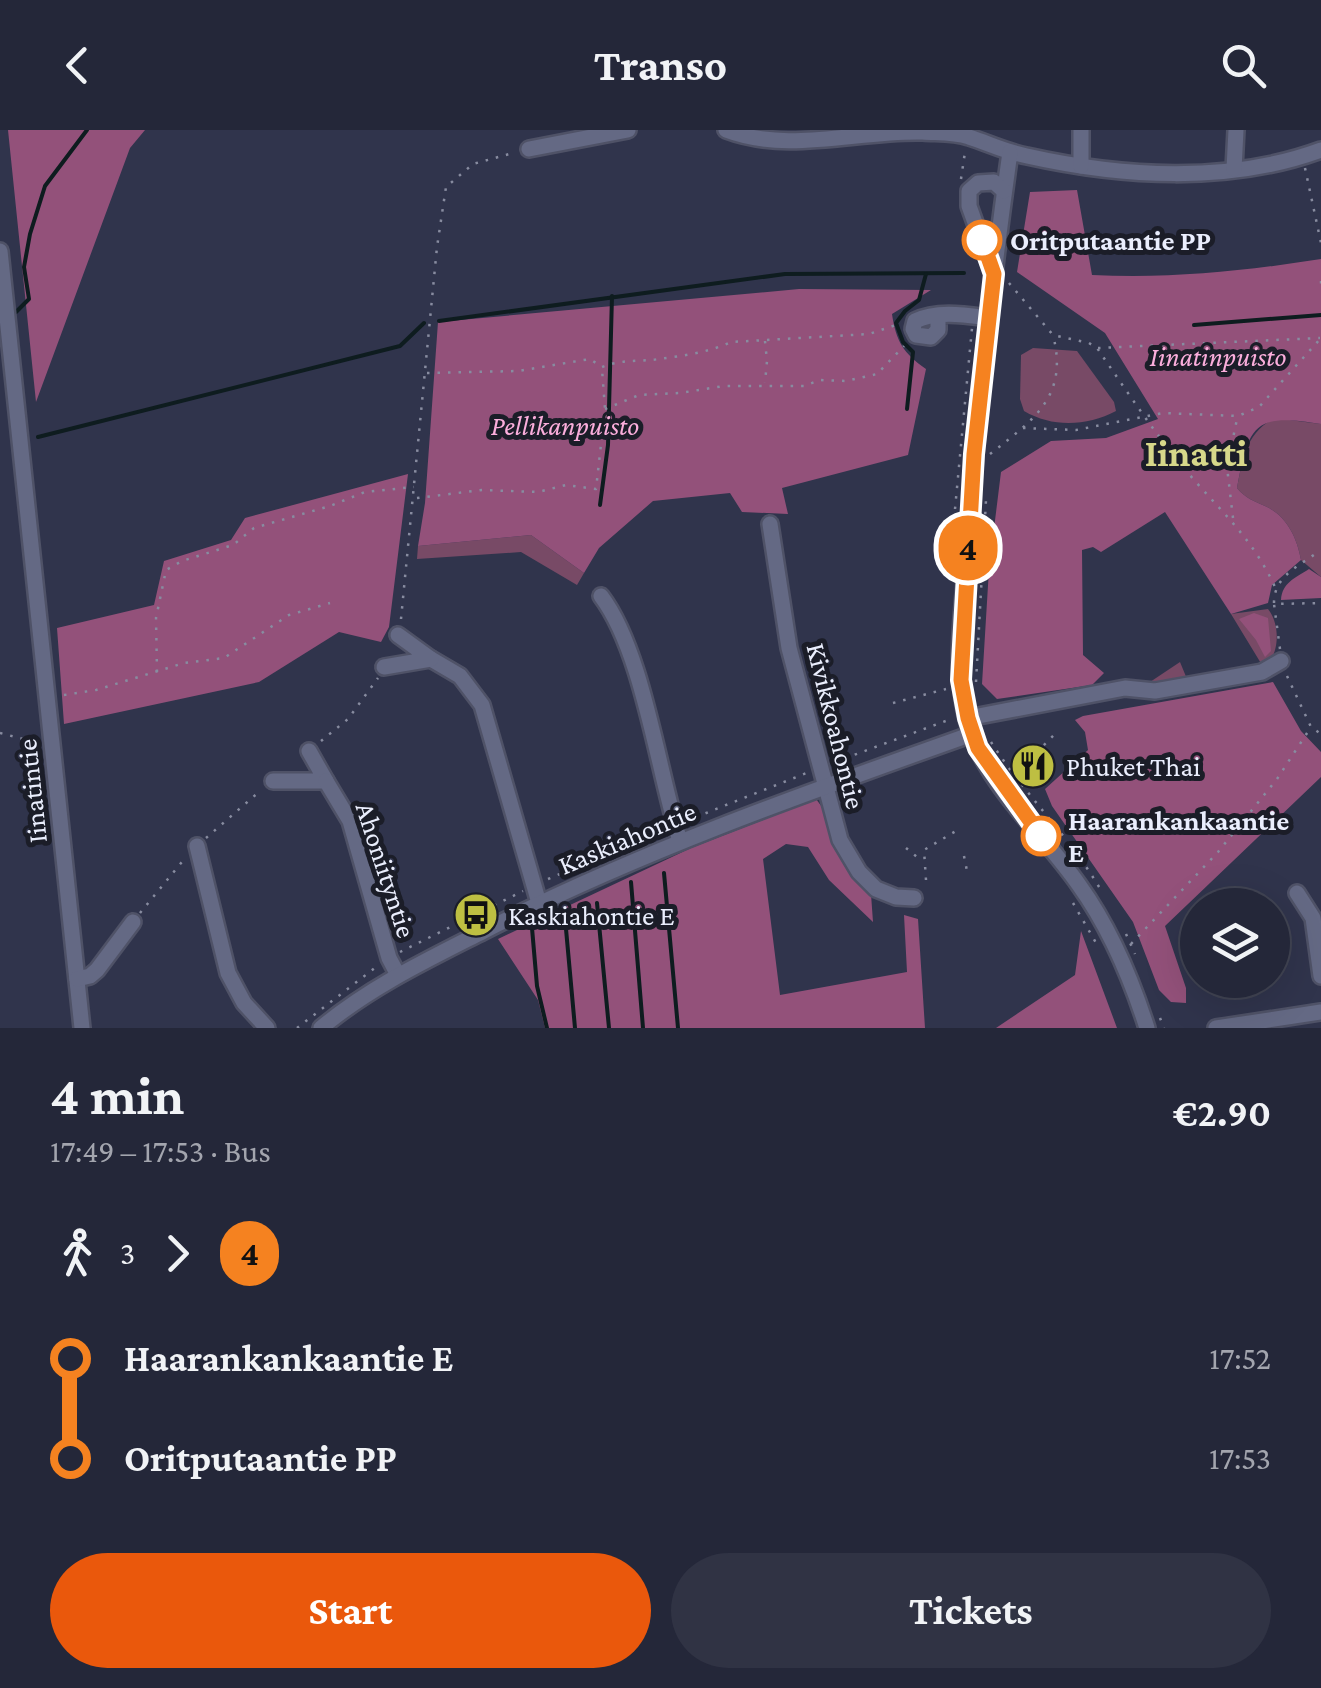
<!DOCTYPE html>
<html lang="en">
<head>
<meta charset="utf-8">
<style>
  :root { --surface:#242739; --page:#303344; --text:#f1f3f6; --muted:#a3a5ae; --line:#414453; --accent:#ea580c }
  body { margin:0; font-family:"Crimson Pro",serif; background:var(--page); color:var(--text); height:100vh; display:flex; flex-direction:column; font-size:38px; white-space:nowrap }
  * { box-sizing:border-box; margin:0 }
  p { font-size:32px; color:var(--muted) }
  .icon { flex:none; width:55px; height:55px; fill:none; stroke:currentColor; stroke-width:2; stroke-linecap:round; stroke-linejoin:round }
  .map { position:relative; height:898px; overflow:hidden }
  .panel { display:flex; flex-direction:column; background:var(--surface); flex:1 }
  .panel>* { flex:none }
  .badge { padding:0 20px; border-radius:32px; font-size:35px; line-height:65px }
  .buttons { position:absolute; left:1180px; top:758px; display:grid; gap:20px }
  .buttons a { display:grid; place-items:center; width:110px; height:110px; border-radius:50%; background:var(--surface); box-shadow:0 10px 40px #0002,0 0 0 2px var(--line); font-size:50px }
  .map>.badge { position:absolute; translate:-50% -50%; box-shadow:0 0 0 5px #fff }
  .legs { display:flex; align-items:center; gap:15px; height:110px; padding:0 50px; font-size:32px }
  .legs p { margin-inline-start:auto }
  .headline { display:flex; align-items:center; justify-content:space-between; height:170px; padding:0 50px }
  h1 { font-size:55px; font-weight:700; line-height:75px }
  .cta { display:flex; gap:20px; margin-top:auto; padding:20px 50px }
  .cta a { flex:1; height:115px; border-radius:60px; background:var(--accent); color:#fff; font-size:40px; font-weight:700; line-height:115px; text-align:center }
  .cta a+a { background:var(--page); color:var(--text) }
  ul { padding:0 50px; list-style:none }
  li { display:flex; align-items:center; gap:35px; height:100px; font-size:38px }
  li i { display:grid; place-items:center; width:15px; height:100%; margin:0 12px; background:currentColor }
  li i::after { content:''; width:25px; height:25px; margin:-12px; border:8px solid; border-radius:50%; background:var(--surface) }
  li p { margin-inline-start:auto }
  li:first-child i { background:linear-gradient(#0000 50%,currentColor 0) }
  li:last-child i { background:linear-gradient(currentColor 50%,#0000 0) }
  header { display:flex; justify-content:space-between; align-items:center; height:130px; padding:0 50px; background:var(--surface); font-size:45px; font-weight:700 }
  .map>svg:first-child { display:block }
  .green { fill:#784a66 }
  .forest { fill:#93517a }
  .lines { fill:none; stroke-linecap:round; stroke-linejoin:round }
  .stream { stroke:#0e1c1f; stroke-width:4 }
  .minor-casing { stroke:#4f5267; stroke-width:20 }
  .path { stroke:#888ca0; stroke-width:2.5; stroke-dasharray:2.5 8; stroke-linecap:butt }
  .minor { stroke:#646984; stroke-width:15 }
  .line-1-casing { stroke:#fff; stroke-width:22 }
  .line-1 { stroke:#f58220; stroke-width:15 }
  .stop-1-dot { fill:#fff; stroke:#f58220; stroke-width:5 }
  .labels { text-anchor:middle; dominant-baseline:central; stroke-width:10; stroke-linejoin:round; paint-order:stroke }
  .stop-label { font-size:28px; font-weight:bold; fill:#eaeefd; stroke:#1b1d28; text-anchor:start }
  .park-label { font-size:28px; font-style:italic; fill:#fbaedc; stroke:#1b1d28 }
  .street-label { font-size:28px; fill:#eaeefd; stroke:#1b1d28 }
  .poi-label { font-size:28px; fill:#eaeefd; stroke:#1b1d28; text-anchor:start }
  .district-label { font-size:38px; font-weight:bold; fill:#d7d88a; stroke:#1b1d28 }
</style>
</head>
<body>
<header><svg class="icon" aria-label="back" viewBox="0 0 24 24"><path d="M15 5l-7 7 7 7"/></svg>Transo<svg class="icon" aria-label="search" viewBox="0 0 24 24"><circle cx="10" cy="10" r="6"/><path d="M15 15l6 6"/></svg></header>
<div class="map">
<svg width="1321" height="898" viewBox="0 0 1321 898">
  <rect width="100%" height="100%" fill="#30344c"/>
  <g class="green">
    <path d="M 1033,218 L 1077,221 L 1114,272 L 1116,281 C 1087,296 1053,298 1024,281 L 1020,269 L 1021,225 Z"/>
    <path d="M 1274,288 L 1321,294 L 1321,447 L 1301,430 C 1297,408 1287,386 1265,376 C 1254,371 1245,368 1237,358 C 1243,328 1245,305 1274,288 Z"/>
    <polygon points="531,405 584,443 577,455 521,422 417,429 418,416"/>
    <path d="M 1268,479 C 1280,494 1280,522 1266,536 L 1155,557 L 1150,552 L 1180,532 L 1187,549 L 1262,535 L 1231,484 Z"/>
  </g>
  <g class="forest">
    <polygon points="8,0 145,0 130,18 36,272"/>
    <path d="M 1077,60 L 1092,145 C 1170,149 1245,141 1321,129 L 1321,294 C 1254,283 1249,294 1237,358 C 1245,368 1254,371 1265,376 C 1287,386 1297,408 1301,430 L 1272,455 L 1268,473 L 1231,484 L 1165,382 L 1101,422 L 1093,417 L 1082,420 L 1083,525 L 1104,543 L 1092,555 L 997,569 L 982,554 L 989,439 L 1001,342 L 1051,311 L 1106,308 L 1158,289 L 1105,203 L 1017,142 L 1030,62 Z"/>
    <path d="M 799,159 L 931,160 L 892,184 C 896,211 903,223 926,239 L 908,325 L 782,358 L 788,384 L 742,382 L 730,363 L 653,371 L 599,418 L 584,443 L 531,405 L 418,416 L 425,373 L 438,192 Z"/>
    <polygon points="408,344 389,497 381,512 339,502 259,552 64,594 57,498 154,475 164,431 231,410 245,388"/>
    <path d="M 1309,439 L 1321,447 L 1321,468 L 1281,470 C 1282,453 1295,448 1309,439 Z"/>
    <polygon points="1254,483 1268,488 1271,521 1265,527 1256,510 1239,489"/>
    <polygon points="1273,552 1301,601 1321,622 1321,647 1165,796 1186,858 1186,873 1171,872 1159,860 1133,792 1052,676 1045,659 1088,620 1085,602 1075,590 1083,586"/>
    <polygon points="816,669 825,681 834,713 844,733 871,764 873,792 829,750 808,717 786,714 763,729 780,865 907,842 904,785 918,789 925,898 545,898 538,870 498,809 691,718"/>
    <polygon points="1081,801 1117,898 996,898 1075,845"/>
  </g>
  <g class="lines">
    <g class="stream">
      <polyline points="16,182 29,169 24,137 30,104 45,56 87,0"/>
      <polyline points="439,191 785,144 964,143"/>
      <polyline points="1194,195 1321,185"/>
      <polyline points="907,279 913,222 903,212 896,193 905,181 919,170 926,144"/>
      <polyline points="38,307 400,216 424,193"/>
      <polyline points="600,375 608,315 612,166"/>
      <polyline points="664,743 678,898"/>
      <polyline points="631,752 643,898"/>
      <polyline points="597,773 609,898"/>
      <polyline points="565,788 575,898"/>
      <polyline points="532,798 537,856 547,898"/>
    </g>
    <defs>
      <g id="minor">
        <path d="M 726,0 C 789,24 858,0 923,2 C 938,3 955,2 969,7 C 988,13 1006,22 1027,26 C 1121,47 1229,54 1321,20"/>
        <polyline points="1081,0 1081,36"/>
        <polyline points="529,19 628,0"/>
        <path d="M 1010,22 C 991,157 976,292 967,428 C 963,486 951,552 973,608 C 996,664 1045,706 1079,755 C 1110,798 1131,848 1147,898"/>
        <polyline points="1234,39 1236,0"/>
        <polyline points="0,121 82,898"/>
        <polyline points="991,137 969,76 969,61 978,53 994,52 1004,61"/>
        <path d="M 938,185 L 938,200 L 931,207 L 916,205 L 913,199 L 915,191 C 937,180 966,185 989,188"/>
        <polyline points="770,394 789,518 840,710 859,742 876,759 896,767 914,768"/>
        <path d="M 601,466 C 643,521 658,642 680,711"/>
        <polyline points="431,529 460,546 482,575 539,773"/>
        <polyline points="384,537 431,529 398,505"/>
        <polyline points="968,588 1125,558 1155,561 1262,542 1281,531"/>
        <polyline points="273,651 326,651 309,621"/>
        <polyline points="326,651 350,691 389,828 398,845"/>
        <polyline points="197,716 228,843 244,873 267,898"/>
        <polyline points="1297,763 1313,788 1321,846"/>
        <polyline points="77,849 90,846 97,840 133,792"/>
        <path d="M 321,898 C 370,857 427,830 484,801 C 641,721 806,663 972,604"/>
        <polyline points="1216,898 1321,882"/>
      </g>
    </defs>
    <use href="#minor" class="minor-casing"/>
    <g class="path">
      <polyline points="1305,38 1321,113"/>
      <polyline points="961,49 965,22"/>
      <polyline points="1321,151 1321,156"/>
      <path d="M 1009,153 L 1053,205 L 1089,213 L 1097,218 C 1128,263 1159,310 1195,351 C 1226,386 1255,413 1275,457"/>
      <polyline points="765,211 767,231 765,253"/>
      <polyline points="1098,218 1320,208"/>
      <path d="M 427,243 L 518,241 L 590,229 L 602,237 C 622,229 639,232 659,229 C 682,226 710,222 731,212 L 869,204 L 899,194"/>
      <polyline points="605,279 639,265 680,263 724,256 804,256 820,250 846,251 877,244 904,216"/>
      <polyline points="1023,298 1076,300 1163,283 1238,286 1259,277 1321,208"/>
      <path d="M 990,324 C 1033,290 1069,267 1053,205"/>
      <polyline points="417,368 482,360 538,362 566,355 596,359 605,279 602,239"/>
      <polyline points="955,379 972,198"/>
      <polyline points="1233,388 1227,337 1237,289"/>
      <path d="M 1274,473 C 1274,447 1296,438 1315,424"/>
      <polyline points="401,489 437,117 446,57 473,34 513,23"/>
      <polyline points="1280,519 1274,474 1321,473"/>
      <polyline points="157,542 156,488 166,440 182,431 233,415 254,398 330,376 365,362 414,357"/>
      <polyline points="1287,546 1311,597 1321,604"/>
      <polyline points="813,547 831,615"/>
      <polyline points="976,552 986,370"/>
      <polyline points="64,565 96,560 184,533 224,528 289,485 330,473"/>
      <polyline points="893,573 946,559"/>
      <polyline points="0,603 35,612"/>
      <polyline points="321,611 348,589 378,548"/>
      <path d="M 991,612 C 1025,665 1071,708 1102,762"/>
      <polyline points="1029,630 1057,602"/>
      <polyline points="835,632 951,589"/>
      <polyline points="686,691 809,642"/>
      <polyline points="206,708 260,661"/>
      <polyline points="906,718 922,731"/>
      <polyline points="964,726 968,746"/>
      <polyline points="548,749 661,702"/>
      <polyline points="926,750 924,720 956,701"/>
      <polyline points="1073,773 1099,818"/>
      <polyline points="140,783 186,727"/>
      <polyline points="1126,804 1135,824"/>
      <polyline points="1131,814 1218,722 1277,649 1311,597"/>
      <polyline points="400,822 523,761"/>
      <polyline points="1160,888 1164,898"/>
      <polyline points="297,898 376,837"/>
    </g>
    <use href="#minor" class="minor"/>
  </g>
  <g class="lines">
    <defs>
      <polyline id="line-1" points="982,110 994,144 974,324 961,550 968,588 978,618 1041,706"/>
    </defs>
    <use href="#line-1" class="line-1-casing"/>
    <use href="#line-1" class="line-1"/>
  </g>
  <defs>
    <symbol id="restaurant-disc" viewBox="-11 -11 22 22"><circle r="9.5" fill="#bebf42" stroke="#1b1d28"/><path d="M-5-6h1v4h1v-4h1v4h1v-4h1v5L-1.5 .5V6h-2V.5L-5-1ZM5-6V6H3V1.5H1.5Q1.5-4 5-6Z" fill="#111"/></symbol>
    <symbol id="bus-disc" viewBox="-11 -11 22 22"><circle r="9.5" fill="#bebf42" stroke="#1b1d28"/><path d="M-5-6H5V4H4V6H2V4H-2V6H-4V4H-5ZM-3.5-4V0h7V-4ZM-3.5 1.2v1.5H-2V1.2ZM2 1.2v1.5H3.5V1.2Z" fill="#111"/></symbol>
  </defs>
  <g fill-rule="evenodd">
    <use href="#restaurant-disc" x="1008" y="611" width="50" height="50"/>
    <use href="#bus-disc" x="451" y="760" width="50" height="50"/>
  </g>
  <g class="stop-1-dot">
    <circle cx="982" cy="110" r="18"/>
    <circle cx="1041" cy="706" r="18"/>
  </g>
  <g class="labels">
    <g class="stop-label">
      <text x="1010" y="110">Oritputaantie PP</text>
      <text x="1068" y="690">Haarankankaantie<tspan x="1068" dy="32">E</tspan></text>
    </g>
    <g class="park-label">
      <text x="1218" y="226">Iinatinpuisto</text>
      <text x="565" y="295">Pellikanpuisto</text>
    </g>
    <g class="street-label">
      <text transform="translate(836 596) rotate(76)">Kivikkoahontie</text>
      <text transform="translate(32 661) rotate(-96)">Iinatintie</text>
      <text transform="translate(627 708) rotate(-23)">Kaskiahontie</text>
      <text transform="translate(386 740) rotate(72)">Ahoniityntie</text>
    </g>
    <g class="poi-label">
      <text x="1066" y="636">Phuket Thai</text>
      <text x="508" y="785">Kaskiahontie E</text>
    </g>
    <g class="district-label">
      <text x="1196" y="323">Iinatti</text>
    </g>
  </g>
</svg>
<div class="buttons">
<a><svg class="icon" aria-label="layers" viewBox="0 0 24 24"><path d="M12 4l9 5-9 5-9-5zM3 14l9 5 9-5"/></svg></a>
</div>
<b class="badge" style="left:968px;top:418px;background:#f58220;color:#111">4</b>
</div>
<section class="panel">
<div class="headline"><div><h1>4 min</h1><p>17:49 – 17:53 · Bus</p></div><b>€2.90</b></div>
<div class="legs"><svg class="icon" aria-label="walk" viewBox="0 0 24 24"><circle cx="13" cy="4" r="2"/><path d="M13 8l-2 6 4 7M11 14l-3 7M7 12l3-4h3l4 4"/></svg>3<svg class="icon" aria-label="forward" viewBox="0 0 24 24"><path d="M9 5l7 7-7 7"/></svg><b class="badge" style="background:#f58220;color:#111">4</b></div>
<ul>
<li><i style="color:#f58220"></i><b>Haarankankaantie E</b><p>17:52</p></li>
<li><i style="color:#f58220"></i><b>Oritputaantie PP</b><p>17:53</p></li>
</ul>
<div class="cta"><a>Start</a><a>Tickets</a></div>
</section>
</body>
</html>
